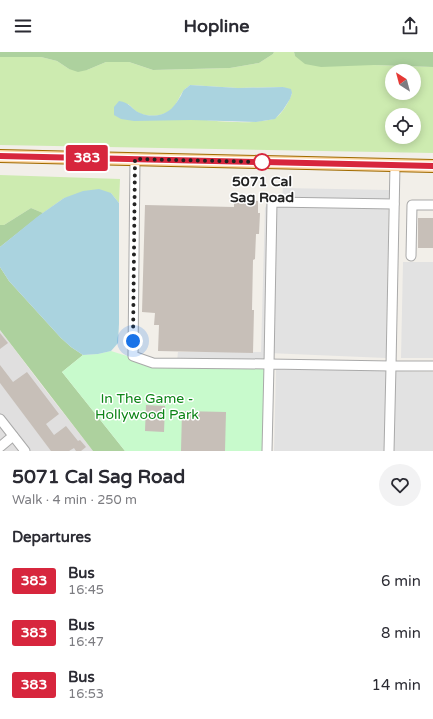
<!DOCTYPE html>
<html lang="en">
<head>
<meta charset="utf-8">
<style>
  :root { --surface:#fff; --page:#f2f2f3; --text:#2b2b33; --muted:#7c7c81 }
  body { margin:0; font-family:"Varela Round",sans-serif; background:var(--page); color:var(--text); height:100vh; display:flex; flex-direction:column; font-size:15px; white-space:nowrap }
  * { box-sizing:border-box; margin:0 }
  p { font-size:13px; color:var(--muted) }
  .icon { flex:none; width:22px; height:22px; fill:none; stroke:currentColor; stroke-width:2; stroke-linecap:round; stroke-linejoin:round }
  .map { position:relative; height:399px; overflow:hidden }
  .panel { display:flex; flex-direction:column; background:var(--surface); flex:1 }
  .panel>* { flex:none }
  .badge { padding:0 8px; border-radius:3px; font-size:14px; line-height:26px }
  .needle { width:26px; rotate:324deg }
  .buttons { position:absolute; left:385px; top:12px; display:grid; gap:8px }
  .buttons a { display:grid; place-items:center; width:36px; height:36px; border-radius:50%; background:var(--surface); box-shadow:0 2px 10px #0003; font-size:20px }
  .you { position:absolute; width:20px; height:20px; margin:-10px; border:3px solid #fff; border-radius:50%; background:#1a73e8; box-shadow:0 0 0 6px #1a73e833 }
  .map>.badge { position:absolute; translate:-50% -50%; box-shadow:0 0 0 2px #fff }
  h2 { padding:0 12px; font-size:15px; line-height:36px }
  .round { display:grid; place-items:center; flex:none; width:42px; height:42px; border-radius:21px; background:var(--page) }
  .overview { display:flex; align-items:center; justify-content:space-between; height:68px; padding:0 12px }
  h1 { font-size:19px; font-weight:700; line-height:30px }
  ul { padding:0; list-style:none }
  li { display:flex; align-items:center; gap:12px; height:52px; padding:0 12px }
  li div { flex:1 }
  li b { display:block; font-size:15px }
  li em { font-style:normal }
  li .badge { min-width:44px; font-weight:700; text-align:center }
  header { display:flex; justify-content:space-between; align-items:center; height:52px; padding:0 12px; background:var(--surface); font-size:18px; font-weight:700 }
  .map>svg:first-child { display:block }
  .residential { fill:#e0dfdf }
  .grass { fill:#cdebb0; fill-rule:evenodd }
  .forest { fill:#add19e }
  .park { fill:#c8facc }
  .parking { fill:#e2e2e2 }
  .water { fill:#aad3df }
  .building { fill:#c7bfb8 }
  .lines { fill:none; stroke-linecap:round; stroke-linejoin:round }
  .minor-casing { stroke:#a9a9a9; stroke-width:11 }
  .major-casing { stroke:#a06b00; stroke-width:14 }
  .minor { stroke:#fff; stroke-width:9 }
  .major { stroke:#fcd6a4; stroke-width:12 }
  .line-casing { stroke:#fff; stroke-width:9 }
  .line { stroke:#d7263d; stroke-width:6 }
  .walk { stroke:#222; stroke-width:4; stroke-dasharray:0 7.2 }
  .stop-dot { fill:#fff; stroke:#d7263d; stroke-width:2 }
  .labels { text-anchor:middle; dominant-baseline:central; stroke-width:3; stroke-linejoin:round; paint-order:stroke }
  .stop-label { font-size:14px; font-weight:bold; fill:#222; stroke:#fff }
  .park-label { font-size:14px; fill:#0c8416; stroke:#fff }
</style>
</head>
<body>
<header><svg class="icon" aria-label="menu" viewBox="0 0 24 24"><path d="M4 6h16M4 12h16M4 18h16"/></svg>Hopline<svg class="icon" aria-label="share" viewBox="0 0 24 24"><path d="M12 15V3M7 8l5-5 5 5M5 13v7h14v-7"/></svg></header>
<div class="map">
<svg width="433" height="399" viewBox="0 0 433 399">
  <rect width="100%" height="100%" fill="#f2efe9"/>
  <polygon class="residential" points="0,278 43,335 93,399 0,399"/>
  <g class="grass">
    <path d="M 274,0 L 294,0 L 295,4 L 374,13 L 433,15 L 433,101 L 0,93 L 0,5 L 41,5 L 57,9 L 69,17 L 87,18 L 106,10 L 129,10 L 153,18 L 230,16 L 259,11 L 273,2 ZM 392,19 L 414,19 L 414,41 L 392,41 ZM 190,33 L 238,36 L 283,35 L 292,41 C 290,48 281,65 273,67 C 254,72 225,70 206,68 C 175,67 145,65 114,63 L 128,52 C 131,54 134,58 137,60 C 148,66 164,65 173,56 C 178,50 180,42 185,37 C 186,36 188,35 190,33 ZM 392,63 L 414,63 L 414,85 L 392,85 Z"/>
    <polygon points="0,123 120,127 119,151 111,141 64,146 43,161 31,156 4,173 0,173"/>
  </g>
  <g class="forest">
    <polygon points="0,0 274,0 273,2 259,11 230,16 153,18 129,10 106,10 87,18 78,20 69,17 57,9 41,5 0,5"/>
    <polygon points="294,0 433,0 433,15 374,13 321,15 305,12 295,4"/>
    <polygon points="31,156 43,161 0,195 0,173 4,173"/>
    <polygon points="0,215 9,229 61,286 71,295 83,303 62,320 125,399 93,399 0,278"/>
  </g>
  <polygon class="park" points="111,299 127,304 133,304 153,311 269,312 267,399 125,399 62,320 83,303 98,302"/>
  <g class="parking">
    <polygon points="283,136 389,138 386,306 268,301 267,309 177,309 178,300 261,300 265,156 267,152 272,147 282,145"/>
    <polygon points="403,210 433,210 433,306 401,306"/>
    <polygon points="276,317 433,320 433,399 274,399"/>
  </g>
  <g class="water">
    <path d="M 190,33 L 238,36 L 283,35 L 291,37 L 292,41 L 290,47 L 283,58 L 275,67 L 256,70 L 224,69 L 191,68 L 134,69 L 121,67 L 114,63 L 114,55 L 119,49 C 130,50 132,58 140,61 C 147,64 152,64 159,63 C 169,61 175,54 180,45 C 182,43 182,39 185,37 C 186,36 188,35 190,33 Z"/>
    <polygon points="99,137 111,141 119,151 119,272 118,291 111,299 98,302 83,303 71,295 61,286 9,229 0,215 0,195 37,165 64,146 83,139"/>
  </g>
  <g class="building">
    <polygon points="234,148 258,149 258,161 260,161 259,182 256,182 255,207 253,208 252,258 254,258 253,301 158,299 159,273 154,273 155,261 142,260 145,153 234,155"/>
    <rect x="418" y="166" width="15" height="30"/>
    <polygon points="0,281 8,291 0,297"/>
    <polygon points="0,313 13,330 27,320 59,362 46,372 54,383 66,374 78,389 80,388 86,395 81,399 76,399 74,396 69,399 51,399 0,331"/>
    <polygon points="146,353 165,354 164,380 145,379"/>
    <polygon points="182,359 226,360 225,399 181,399"/>
  </g>
  <g class="lines">
    <defs>
      <g id="minor">
        <polyline points="135,107 133,304 153,311 269,312 272,150 394,152"/>
        <polyline points="411,204 412,153 433,153"/>
        <polyline points="0,367 25,399"/>
        <polyline points="0,395 13,384"/>
        <polyline points="267,399 269,312 391,314 395,113"/>
        <polyline points="389,399 391,314 433,314"/>
      </g>
      <polyline id="major" points="0,104 433,114"/>
    </defs>
    <use href="#minor" class="minor-casing"/>
    <use href="#major" class="major-casing"/>
    <use href="#minor" class="minor"/>
    <use href="#major" class="major"/>
  </g>
  <g class="lines">
    <defs>
      <polyline id="line" points="0,104 433,114"/>
    </defs>
    <use href="#line" class="line-casing"/>
    <use href="#line" class="line"/>
    <polyline class="walk" points="133,289 135,107 262,110"/>
  </g>
  <circle class="stop-dot" cx="262" cy="110" r="8"/>
  <g class="labels">
    <g class="stop-label">
      <text x="262" y="129">5071 Cal<tspan x="262" dy="16">Sag Road</tspan></text>
    </g>
    <g class="park-label">
      <text x="147" y="346">In The Game -<tspan x="147" dy="16">Hollywood Park</tspan></text>
    </g>
  </g>
</svg>
<div class="buttons">
<a><svg class="needle" viewBox="-14 -14 28 28"><path d="M0-13l5 13h-10z" fill="#e53935"/><path d="M0 13l5-13h-10z" fill="#7c7c81"/></svg></a>
<a><svg class="icon" aria-label="locate" viewBox="0 0 24 24"><circle cx="12" cy="12" r="6"/><path d="M12 2v4M12 18v4M2 12h4M18 12h4"/></svg></a>
</div>
<div class="you" style="left:133px;top:289px"></div>
<b class="badge" style="left:87px;top:106px;background:#d7263d;color:#fff">383</b>
</div>
<section class="panel">
<div class="overview"><div><h1>5071 Cal Sag Road</h1><p>Walk · 4 min · 250 m</p></div><a class="round"><svg class="icon" aria-label="heart" viewBox="0 0 24 24"><path d="M12 20l-8-8c-3-5 5-10 8-4 3-6 11-1 8 4z"/></svg></a></div>
<h2>Departures</h2>
<ul>
<li><span class="badge" style="background:#d7263d;color:#fff">383</span><div><b>Bus</b><p>16:45</p></div><em>6 min</em></li>
<li><span class="badge" style="background:#d7263d;color:#fff">383</span><div><b>Bus</b><p>16:47</p></div><em>8 min</em></li>
<li><span class="badge" style="background:#d7263d;color:#fff">383</span><div><b>Bus</b><p>16:53</p></div><em>14 min</em></li>
</ul>
</section>
</body>
</html>
